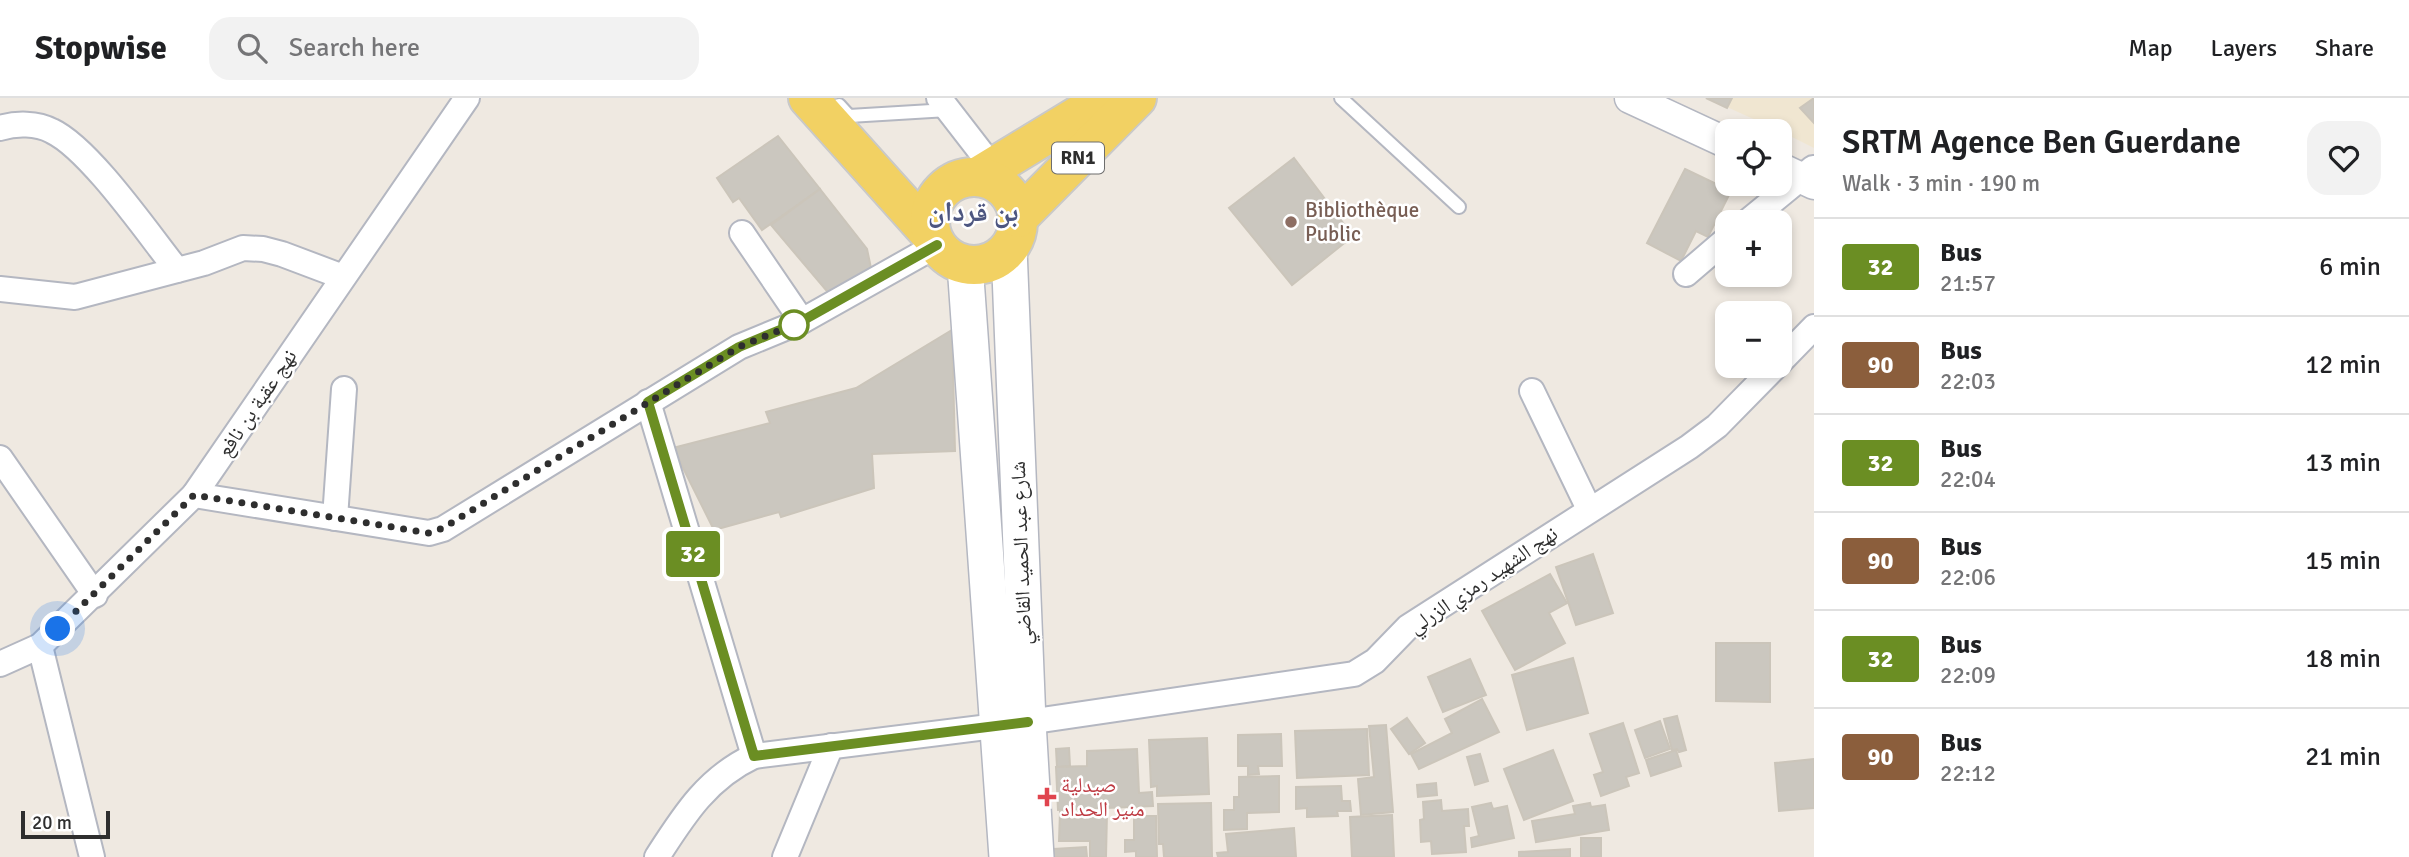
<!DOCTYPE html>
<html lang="en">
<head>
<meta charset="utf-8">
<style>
  :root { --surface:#fff; --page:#f2f2f2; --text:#202124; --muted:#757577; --line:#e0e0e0 }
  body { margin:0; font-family:Signika,"Noto Naskh Arabic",sans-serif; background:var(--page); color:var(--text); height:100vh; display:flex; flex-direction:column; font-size:26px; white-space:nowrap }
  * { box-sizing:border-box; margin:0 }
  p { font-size:23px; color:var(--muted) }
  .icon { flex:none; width:38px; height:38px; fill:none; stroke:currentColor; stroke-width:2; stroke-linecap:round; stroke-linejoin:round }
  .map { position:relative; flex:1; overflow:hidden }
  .drawer { display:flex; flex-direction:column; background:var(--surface); width:595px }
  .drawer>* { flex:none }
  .badge { padding:0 14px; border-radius:5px; font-size:24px; line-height:46px }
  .fabs { position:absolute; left:1715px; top:21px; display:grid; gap:14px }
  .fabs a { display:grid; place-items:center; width:77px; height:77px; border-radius:14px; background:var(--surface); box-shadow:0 4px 10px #0003; font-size:35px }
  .scale { position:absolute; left:21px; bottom:18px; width:89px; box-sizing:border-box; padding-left:7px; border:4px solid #2e2e2e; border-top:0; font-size:19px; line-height:24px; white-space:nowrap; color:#2e2e2e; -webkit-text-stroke:5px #fff; paint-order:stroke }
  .you { position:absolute; width:35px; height:35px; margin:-18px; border:5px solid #fff; border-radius:50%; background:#1a73e8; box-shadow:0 0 0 10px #1a73e833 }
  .map>.badge { position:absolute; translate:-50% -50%; box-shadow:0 0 0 4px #fff }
  .round { display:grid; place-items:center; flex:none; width:74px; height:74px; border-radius:21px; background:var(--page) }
  .head { display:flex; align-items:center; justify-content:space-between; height:119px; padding:0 28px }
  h1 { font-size:33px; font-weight:600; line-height:52px }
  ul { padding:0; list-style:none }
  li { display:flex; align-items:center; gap:21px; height:98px; padding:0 28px; border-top:2px solid var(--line) }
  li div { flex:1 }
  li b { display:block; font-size:26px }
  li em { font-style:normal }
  li .badge { min-width:77px; font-weight:700; text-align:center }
  header { display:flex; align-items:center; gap:42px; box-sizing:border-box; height:98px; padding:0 35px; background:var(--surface); border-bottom:2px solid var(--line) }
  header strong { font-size:33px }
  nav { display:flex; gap:38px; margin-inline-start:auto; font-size:24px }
  .search { width:490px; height:63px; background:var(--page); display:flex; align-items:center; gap:18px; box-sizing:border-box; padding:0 24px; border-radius:21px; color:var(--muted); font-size:26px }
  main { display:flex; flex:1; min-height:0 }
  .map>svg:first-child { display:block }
  .education { fill:#f0e6d1 }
  .building { fill:#cbc7bf; stroke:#cbc5ba; stroke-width:2 }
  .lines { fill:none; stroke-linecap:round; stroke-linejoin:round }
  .service-casing { stroke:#b4b7c1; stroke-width:16 }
  .minor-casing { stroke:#b4b7c1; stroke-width:28 }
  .tertiary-casing { stroke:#b4b7c1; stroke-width:33 }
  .secondary-casing { stroke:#b4b7c1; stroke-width:38 }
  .primary-casing { stroke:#c9c9c9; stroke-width:42 }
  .service { stroke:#fff; stroke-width:12 }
  .minor { stroke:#fff; stroke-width:24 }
  .tertiary { stroke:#fff; stroke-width:30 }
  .secondary { stroke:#fff; stroke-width:35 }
  .primary { stroke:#f2d163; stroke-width:38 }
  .line-casing { stroke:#fff; stroke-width:16 }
  .line { stroke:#6b8e23; stroke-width:10 }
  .walk { stroke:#2e2e2e; stroke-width:7; stroke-dasharray:0 12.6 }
  .education-dot { fill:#8d6e63; stroke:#fff; stroke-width:2.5 }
  .stop-dot { fill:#fff; stroke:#6b8e23; stroke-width:3.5 }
  .health-dot { fill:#e0444e; stroke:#fff; stroke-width:2.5 }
  .labels { text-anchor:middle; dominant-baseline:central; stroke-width:5; stroke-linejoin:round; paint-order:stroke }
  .shield { fill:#fff; stroke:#6d6d6d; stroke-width:2 }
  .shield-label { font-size:19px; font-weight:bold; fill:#2e2e2e }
  .education-label { font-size:21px; fill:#785e54; stroke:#fff; text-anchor:start }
  .street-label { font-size:21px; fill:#2e2e2e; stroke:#fff }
  .health-label { font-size:21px; fill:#be3a42; stroke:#fff; text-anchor:start }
  .district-label { font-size:28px; font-weight:bold; fill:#4d5680; stroke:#fff }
</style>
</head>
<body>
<header>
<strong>Stopwise</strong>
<div class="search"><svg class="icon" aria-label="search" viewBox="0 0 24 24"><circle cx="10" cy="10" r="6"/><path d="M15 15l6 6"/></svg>Search here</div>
<nav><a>Map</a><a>Layers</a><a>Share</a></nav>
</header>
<main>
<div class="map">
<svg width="1814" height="759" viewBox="0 0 1814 759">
  <rect width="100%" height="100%" fill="#efe9e1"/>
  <polygon class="education" points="1707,0 1814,0 1814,50 1780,33"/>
  <g class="building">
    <polygon points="1706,0 1732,0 1727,10"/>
    <polygon points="1814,0 1814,25 1800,10"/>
    <polygon points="778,38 820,91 762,132 739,100 733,104 717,80"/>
    <polygon points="1294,60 1353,138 1292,187 1229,110"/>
    <polygon points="1685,71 1731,93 1708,139 1696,133 1681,163 1647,145"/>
    <polygon points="820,91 867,151 871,170 831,198 771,127"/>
    <polygon points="952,232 955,353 872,356 874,390 781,419 779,414 714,432 673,350 770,325 766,314 856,290"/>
    <polygon points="1593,456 1613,515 1576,527 1556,469"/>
    <polygon points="1550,476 1567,505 1549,515 1565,545 1515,572 1482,513"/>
    <polygon points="1716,545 1770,545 1770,604 1716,603"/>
    <polygon points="1573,560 1588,615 1527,632 1512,577"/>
    <polygon points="1470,561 1486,597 1443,614 1428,579"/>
    <polygon points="1482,601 1499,634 1419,671 1411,656 1452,635 1445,621"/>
    <polygon points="1677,618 1686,652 1679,654 1677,651 1672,652 1664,621"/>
    <polygon points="1407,620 1425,645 1409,656 1391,631"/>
    <polygon points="1660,623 1670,651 1645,660 1635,632"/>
    <polygon points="1623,625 1639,675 1626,679 1629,688 1601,698 1594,677 1603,674 1590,636"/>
    <polygon points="1386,627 1393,714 1361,717 1358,681 1374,679 1369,628"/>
    <polygon points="1367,631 1369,677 1297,680 1295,633"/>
    <polygon points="1281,636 1282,668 1258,668 1259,676 1248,677 1248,668 1238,668 1238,637"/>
    <polygon points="1207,640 1209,696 1157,698 1157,688 1151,689 1149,642"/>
    <polygon points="1069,650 1070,668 1057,669 1056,651"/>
    <polygon points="1137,651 1139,695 1152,694 1153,708 1058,712 1056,669 1087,668 1087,653"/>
    <polygon points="1553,652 1573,703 1524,722 1504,671"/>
    <polygon points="1676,652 1681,668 1651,678 1646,662"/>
    <polygon points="1480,656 1488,683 1475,687 1467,659"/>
    <polygon points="1814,661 1814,710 1779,713 1775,665"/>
    <polygon points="1279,678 1279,714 1247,715 1247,731 1224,732 1224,712 1234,712 1234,699 1239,699 1239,679"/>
    <polygon points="1436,685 1437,697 1418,699 1417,687"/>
    <polygon points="1341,688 1342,703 1350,703 1351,713 1337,713 1338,718 1307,719 1307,710 1296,711 1296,689"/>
    <polygon points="1441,702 1442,713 1468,711 1469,728 1464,728 1466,754 1432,756 1431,743 1421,744 1420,722 1424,721 1423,704"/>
    <polygon points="1211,705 1212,759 1164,759 1163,746 1159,746 1158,706"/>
    <polygon points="1491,705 1493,711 1507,708 1514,740 1472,749 1471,740 1479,738 1472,709"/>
    <polygon points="1590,705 1591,709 1605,707 1609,732 1536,744 1532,723 1575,716 1573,708"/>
    <polygon points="1060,714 1107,715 1106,759 1090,759 1090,743 1059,743"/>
    <polygon points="1392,717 1394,759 1352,759 1350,719"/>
    <polygon points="1134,718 1156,718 1157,759 1136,759 1136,753 1125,754 1125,742 1134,742"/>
    <polygon points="1294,730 1296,759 1218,759 1217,755 1228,754 1226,736"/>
    <rect x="1581" y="740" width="20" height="19"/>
    <polygon points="1086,749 1087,759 1054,759 1054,751"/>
    <polygon points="1570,751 1570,759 1519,759 1519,754"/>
  </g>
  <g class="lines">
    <defs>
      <g id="service">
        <polyline points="1341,0 1459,109"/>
        <polyline points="839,7 849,18 948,12"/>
      </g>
      <g id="minor">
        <polyline points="939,0 994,71"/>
        <path d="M 0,30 C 16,25 37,25 52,33 C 90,51 149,137 177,172"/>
        <polyline points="1747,124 1813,70"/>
        <polyline points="742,135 802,223"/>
        <polyline points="1686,176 1727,141"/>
        <polyline points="0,191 75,199 204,165 243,150 263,151 282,156 343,179"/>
        <polyline points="1780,264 1814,229"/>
        <polyline points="1532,293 1589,411"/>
        <polyline points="648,304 754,658"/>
        <polyline points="0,360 95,497"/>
        <polyline points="194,397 429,435 443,431 739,249 802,223 937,147"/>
        <polyline points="335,420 344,291"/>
        <polyline points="40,548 92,759"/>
        <polyline points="0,566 40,548 194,397 467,0"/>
        <path d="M 657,759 C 684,717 707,680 754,658 L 1028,624 L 1354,576 L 1375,563 L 1408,529 L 1689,349 L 1717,328 L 1776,268"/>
        <polyline points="785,759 831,648"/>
      </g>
      <g id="tertiary">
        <polyline points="1630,0 1727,45"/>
        <polyline points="1780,70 1814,86"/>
      </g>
      <g id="secondary">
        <polyline points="1009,150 1028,624 1036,759"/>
        <polyline points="965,166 1007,759"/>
      </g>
      <g id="primary">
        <polyline points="808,0 931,137"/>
        <polyline points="977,79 1107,0"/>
        <circle cx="974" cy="123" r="44"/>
        <polyline points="1018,120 1137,0"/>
      </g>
    </defs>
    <use href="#service" class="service-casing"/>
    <use href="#minor" class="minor-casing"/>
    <use href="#tertiary" class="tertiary-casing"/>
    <use href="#secondary" class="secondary-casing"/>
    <use href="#primary" class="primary-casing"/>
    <use href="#service" class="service"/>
    <use href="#minor" class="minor"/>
    <use href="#tertiary" class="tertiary"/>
    <use href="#secondary" class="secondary"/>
    <use href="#primary" class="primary"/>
  </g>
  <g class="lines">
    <defs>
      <polyline id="line" points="937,147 802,223 739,249 648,304 754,658 1028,624"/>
    </defs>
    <use href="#line" class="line-casing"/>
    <use href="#line" class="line"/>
    <polyline class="walk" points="58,531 194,397 429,435 443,430 739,249 802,223 794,227"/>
  </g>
  <circle class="education-dot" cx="1291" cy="124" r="7"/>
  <circle class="stop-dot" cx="794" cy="227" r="14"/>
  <path class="health-dot" d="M1043.5 688.5h7v7h7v7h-7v7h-7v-7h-7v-7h7z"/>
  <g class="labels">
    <rect class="shield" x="1052" y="44.5" width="52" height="31" rx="5"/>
    <g class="shield-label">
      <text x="1078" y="60">RN1</text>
    </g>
    <g class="education-label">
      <text x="1305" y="112">Bibliothèque<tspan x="1305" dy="24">Public</tspan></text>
    </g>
    <g class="street-label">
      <text transform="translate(257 305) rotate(-56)">نهج عقبة بن نافع</text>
      <text transform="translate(1021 455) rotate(-92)">شارع عبد الحميد القاضي</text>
      <text transform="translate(1483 482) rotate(-34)">نهج الشهيد رمزي الزرلي</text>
    </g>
    <g class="health-label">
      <text x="1061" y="687">صيدلية<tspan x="1061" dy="24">منير الحداد</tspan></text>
    </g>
    <g class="district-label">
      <text x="973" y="114">بن قردان</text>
    </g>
  </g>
</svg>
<div class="fabs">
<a><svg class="icon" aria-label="locate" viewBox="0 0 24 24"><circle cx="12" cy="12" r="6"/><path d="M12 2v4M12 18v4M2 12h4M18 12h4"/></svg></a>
<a>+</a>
<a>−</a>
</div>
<div class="scale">20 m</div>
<div class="you" style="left:58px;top:531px"></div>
<b class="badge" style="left:693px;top:456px;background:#6b8e23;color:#fff">32</b>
</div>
<section class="drawer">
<div class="head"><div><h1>SRTM Agence Ben Guerdane</h1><p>Walk · 3 min · 190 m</p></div><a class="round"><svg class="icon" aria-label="heart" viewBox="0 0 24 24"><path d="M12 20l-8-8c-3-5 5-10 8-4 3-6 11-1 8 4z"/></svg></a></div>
<ul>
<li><span class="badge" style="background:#6b8e23;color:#fff">32</span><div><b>Bus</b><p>21:57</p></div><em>6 min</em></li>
<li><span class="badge" style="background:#8b5e3c;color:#fff">90</span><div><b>Bus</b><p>22:03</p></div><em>12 min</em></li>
<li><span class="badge" style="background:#6b8e23;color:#fff">32</span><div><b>Bus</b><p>22:04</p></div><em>13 min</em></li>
<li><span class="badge" style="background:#8b5e3c;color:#fff">90</span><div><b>Bus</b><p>22:06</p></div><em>15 min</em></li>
<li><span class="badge" style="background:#6b8e23;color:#fff">32</span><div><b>Bus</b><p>22:09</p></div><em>18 min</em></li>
<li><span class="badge" style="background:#8b5e3c;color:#fff">90</span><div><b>Bus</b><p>22:12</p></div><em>21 min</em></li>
</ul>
</section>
</main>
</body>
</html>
